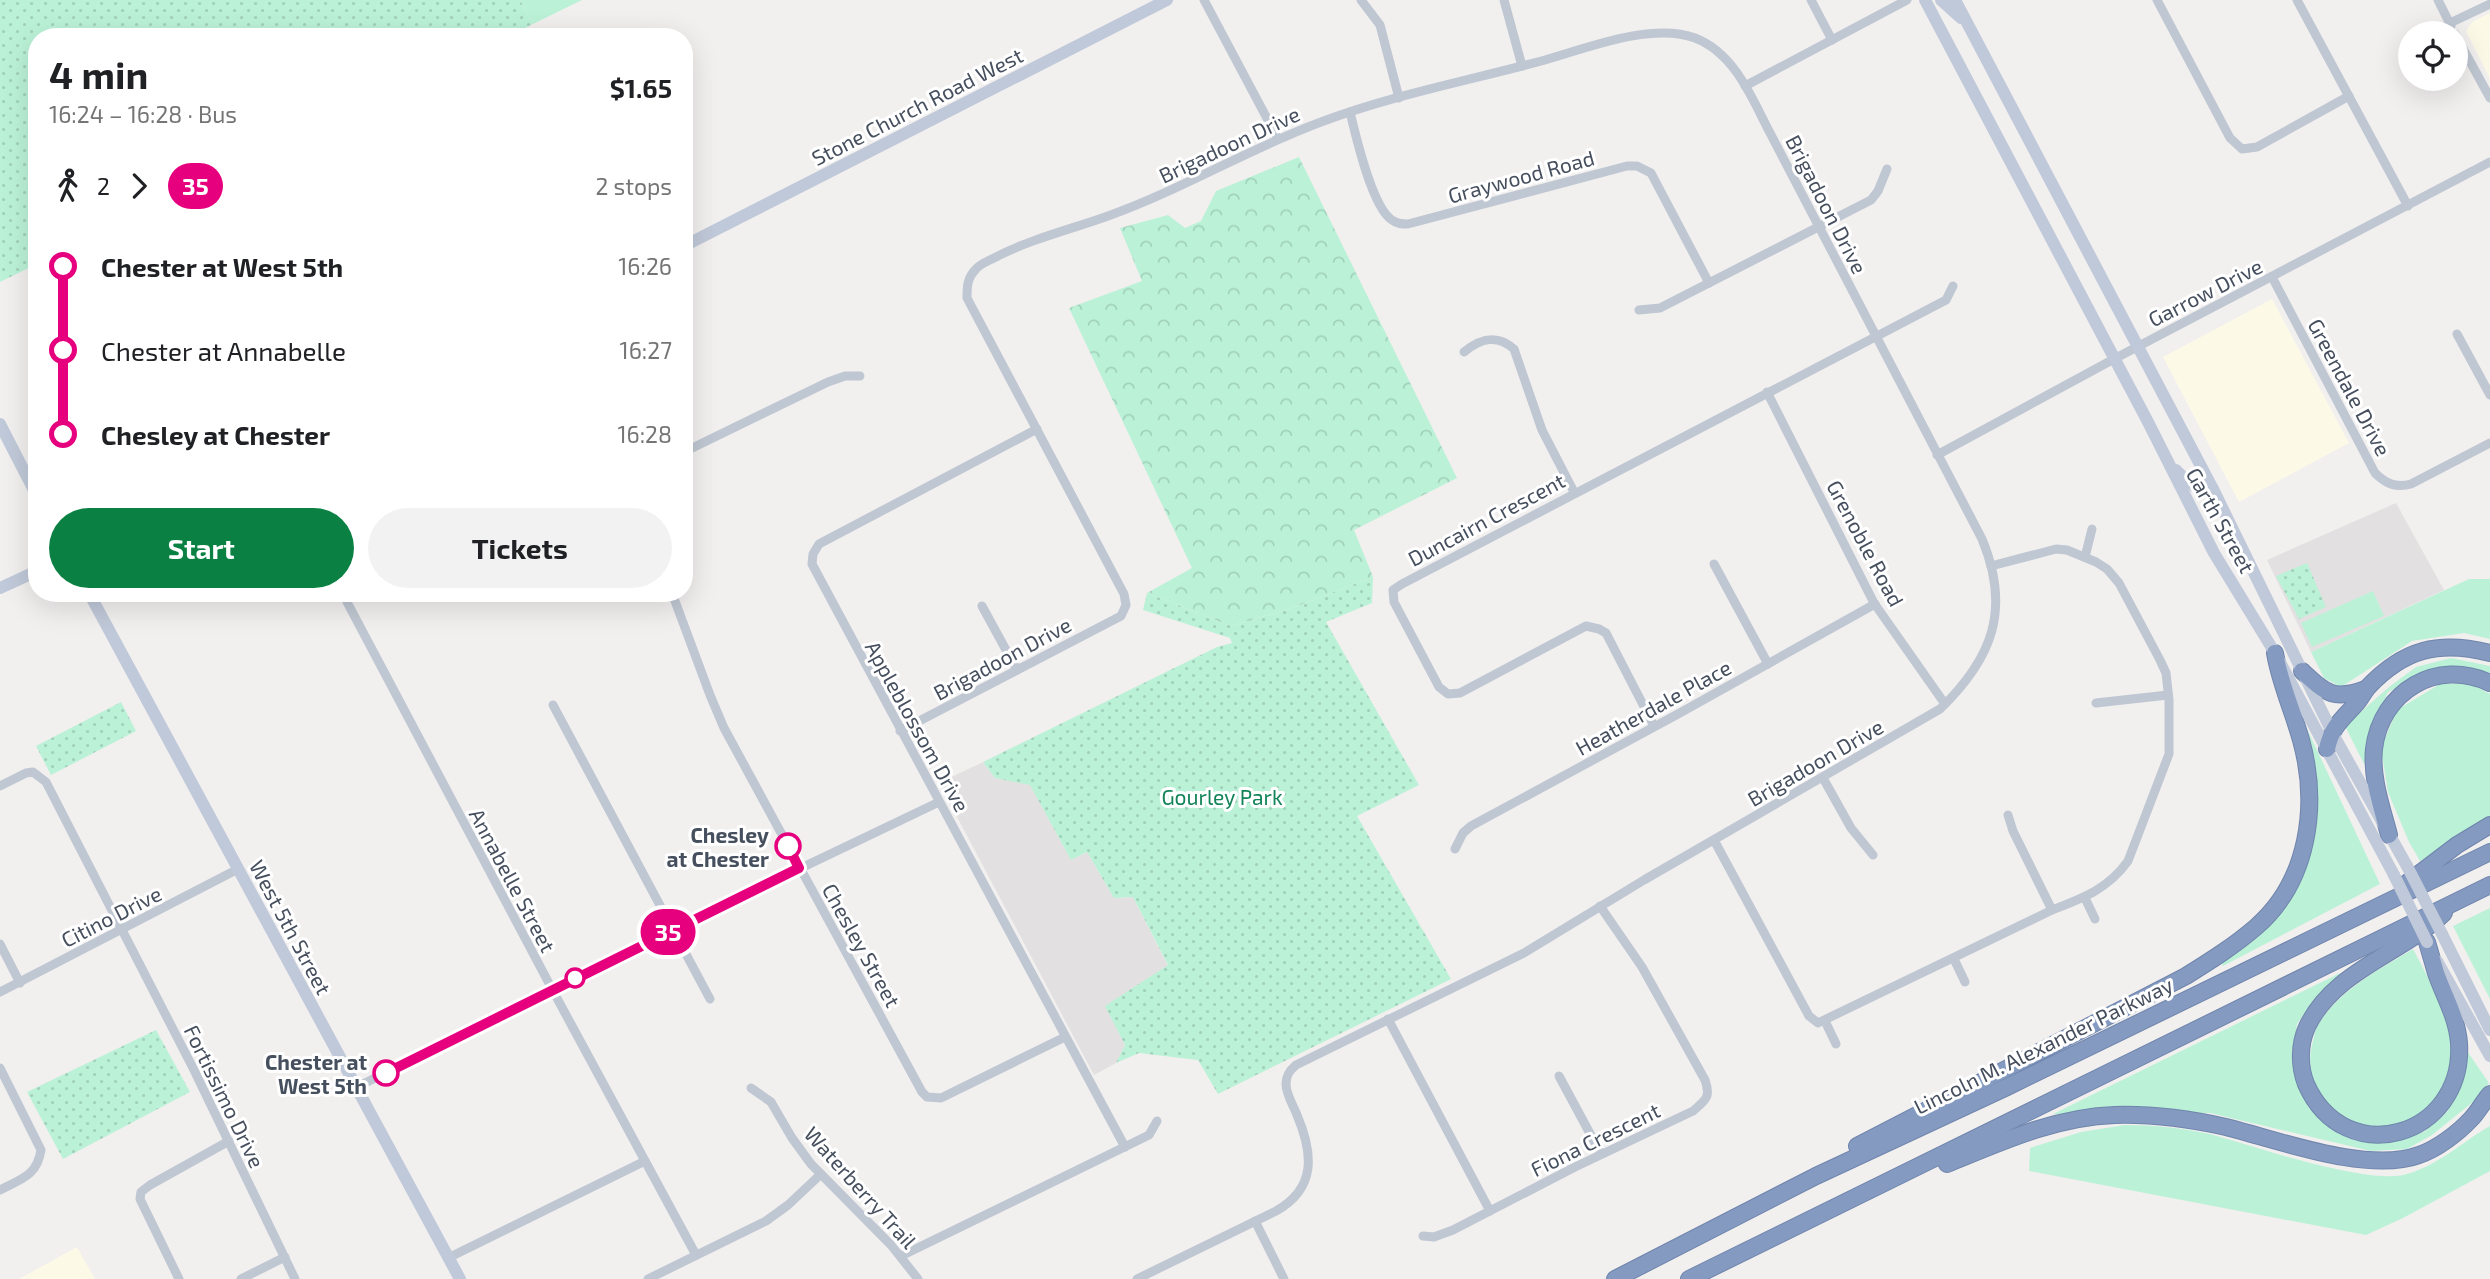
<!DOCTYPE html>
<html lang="en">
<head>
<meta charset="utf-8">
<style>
  :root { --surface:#fff; --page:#f2f2f2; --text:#202124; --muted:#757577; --accent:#0b8043 }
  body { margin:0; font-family:"Exo 2",sans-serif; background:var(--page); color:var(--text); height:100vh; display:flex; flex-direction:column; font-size:26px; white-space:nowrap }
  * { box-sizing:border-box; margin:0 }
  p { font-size:23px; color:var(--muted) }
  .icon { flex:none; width:38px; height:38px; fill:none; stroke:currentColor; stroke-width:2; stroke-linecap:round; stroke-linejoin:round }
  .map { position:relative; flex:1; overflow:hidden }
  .details { position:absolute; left:28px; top:28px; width:665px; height:574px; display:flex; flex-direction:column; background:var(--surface); border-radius:28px; box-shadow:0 7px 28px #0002 }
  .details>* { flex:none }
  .badge { padding:0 14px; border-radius:23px; font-size:24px; line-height:46px }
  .controls { position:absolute; left:2398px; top:21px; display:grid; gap:14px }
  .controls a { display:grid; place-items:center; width:70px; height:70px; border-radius:50%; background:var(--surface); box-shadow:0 7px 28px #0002; font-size:35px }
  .map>.badge { position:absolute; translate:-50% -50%; box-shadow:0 0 0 4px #fff }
  .legs { display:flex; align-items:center; gap:10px; height:77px; padding:0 21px; font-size:23px }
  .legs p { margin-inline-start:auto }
  .head { display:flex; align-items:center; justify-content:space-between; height:119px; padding:0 21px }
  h1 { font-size:38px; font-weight:700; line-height:52px }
  .button { display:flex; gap:14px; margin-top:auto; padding:14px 21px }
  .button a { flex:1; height:80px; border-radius:42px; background:var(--accent); color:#fff; font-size:28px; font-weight:700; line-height:80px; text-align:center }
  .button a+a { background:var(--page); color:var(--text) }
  ul { padding:0 21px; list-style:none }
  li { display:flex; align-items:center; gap:24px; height:84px; font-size:26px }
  li i { display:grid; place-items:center; width:10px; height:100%; margin:0 9px; background:currentColor }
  li i::after { content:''; width:18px; height:18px; margin:-9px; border:5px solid; border-radius:50%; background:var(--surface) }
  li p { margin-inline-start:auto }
  li:first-child i { background:linear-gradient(#0000 50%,currentColor 0) }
  li:last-child i { background:linear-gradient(currentColor 50%,#0000 0) }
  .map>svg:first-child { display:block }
  .commercial { fill:#fdf9e7 }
  .education { fill:#e3e0e1 }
  .green { fill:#bbf2d7 }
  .forest { fill:url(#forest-crowns) }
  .park { fill:url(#park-dots) }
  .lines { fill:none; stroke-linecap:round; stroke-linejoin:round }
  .highway-casing { stroke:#6f85ac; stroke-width:18 }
  .street { stroke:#bfc7d2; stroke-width:9 }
  .secondary { stroke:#c0c9d9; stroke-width:12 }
  .highway { stroke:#849ac1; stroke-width:16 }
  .secondary-bridge { stroke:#c0c9d9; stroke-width:12 }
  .line-1-casing { stroke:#fff; stroke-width:16 }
  .line-1 { stroke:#e6007e; stroke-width:10 }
  .stop-1-dot { fill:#fff; stroke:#e6007e; stroke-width:3.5 }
  .labels { text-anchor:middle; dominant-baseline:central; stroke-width:6; stroke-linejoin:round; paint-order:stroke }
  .street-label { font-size:21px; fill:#464f5e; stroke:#fff }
  .park-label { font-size:21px; fill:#128458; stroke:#fff }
  .stop-label { font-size:21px; font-weight:bold; fill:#464f5e; stroke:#fff; text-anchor:end }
</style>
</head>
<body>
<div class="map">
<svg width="2490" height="1279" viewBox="0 0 2490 1279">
  <defs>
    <pattern id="forest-crowns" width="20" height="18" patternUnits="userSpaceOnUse" patternTransform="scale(1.75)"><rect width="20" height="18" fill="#bbf2d7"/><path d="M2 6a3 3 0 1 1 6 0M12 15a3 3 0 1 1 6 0" fill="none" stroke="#a2d1bb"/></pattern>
    <pattern id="park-dots" width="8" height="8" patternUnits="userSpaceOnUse" patternTransform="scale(1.75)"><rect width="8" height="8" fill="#bbf2d7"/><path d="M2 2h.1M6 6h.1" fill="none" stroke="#a2d1bb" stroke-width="1.8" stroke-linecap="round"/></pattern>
  </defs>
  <rect width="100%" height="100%" fill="#f2efef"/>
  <g class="commercial">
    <polygon points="2490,13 2490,79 2466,31 2472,22"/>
    <polygon points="2272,299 2349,443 2239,502 2163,357"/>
    <polygon points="77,1247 95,1279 19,1279"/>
  </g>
  <g class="education">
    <polygon points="2396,503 2444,590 2311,652 2267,560"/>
    <polygon points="983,762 995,778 1030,784 1071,860 1087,852 1114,898 1133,897 1168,966 1106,1006 1125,1045 1116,1063 1094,1075 939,783"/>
  </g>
  <g class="green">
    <polygon points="520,0 582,0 533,24"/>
    <polygon points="2469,579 2490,579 2490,639 2464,633 2412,641 2341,687 2324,678 2311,652"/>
    <polygon points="2373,591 2384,616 2312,647 2301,623"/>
    <polygon points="2451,658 2490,666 2490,673 2440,667 2388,692 2370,731 2364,764 2345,726 2389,687 2416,667"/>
    <polygon points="2469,683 2490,694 2490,816 2478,826 2420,861 2409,842 2388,792 2381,748 2397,710 2440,684"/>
    <path d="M 2307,729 L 2380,884 L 2223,966 L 2221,962 C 2234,953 2250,945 2261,934 C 2322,868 2326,813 2303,730 Z"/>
    <polygon points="2490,908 2490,999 2453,926"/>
    <path d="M 2413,949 C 2430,981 2447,1012 2453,1048 C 2456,1069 2446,1091 2431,1105 C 2417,1119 2400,1127 2379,1128 C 2374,1129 2369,1127 2364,1125 C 2329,1115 2303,1082 2312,1045 C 2314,1038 2315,1030 2318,1025 C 2340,989 2379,970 2413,949 Z"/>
    <polygon points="2340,973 2343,978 2314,1000 2297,1024 2293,1060 2308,1107 2351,1139 2382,1143 2424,1132 2447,1112 2463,1080 2465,1048 2489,1083 2473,1102 2432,1135 2407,1149 2371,1151 2210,1113 2053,1114"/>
    <path d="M 2125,1125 C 2154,1125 2182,1128 2210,1134 C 2255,1146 2367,1186 2407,1174 C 2439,1165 2462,1142 2490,1126 L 2490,1171 L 2403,1218 L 2366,1235 L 2029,1171 L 2030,1148 L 2081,1132 Z"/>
  </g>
  <polygon class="forest" points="1299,157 1457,478 1354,530 1373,577 1295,607 1231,626 1147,593 1192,568 1069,308 1142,281 1120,228 1168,215 1185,228 1201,221 1216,191"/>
  <g class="park">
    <polygon points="0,0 520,0 533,24 508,37 37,37 37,264 0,282"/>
    <polygon points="2307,563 2326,607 2299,619 2276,576"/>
    <polygon points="1373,577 1372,603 1326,622 1419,785 1357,816 1451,979 1218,1094 1198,1060 1139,1053 1116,1063 1125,1045 1105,1006 1168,965 1133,897 1114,898 1087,852 1071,860 1030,785 995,778 983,762 1217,647 1232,643 1230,638 1143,610 1147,593 1231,626 1295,607"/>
    <polygon points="121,702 136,731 51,775 36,746"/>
    <polygon points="156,1030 190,1092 63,1159 27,1092"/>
  </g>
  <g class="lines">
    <defs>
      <g id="highway">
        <path d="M 2302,671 C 2326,693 2333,701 2366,689"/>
        <path d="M 2327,749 C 2331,728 2341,720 2355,705 C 2360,700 2363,693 2368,687 C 2404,649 2439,640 2490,653"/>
        <path d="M 2389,835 C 2382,808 2371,778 2374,749 C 2381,691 2437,658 2490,683"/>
        <polyline points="2403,886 2457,845 2490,825"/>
        <path d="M 2427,942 C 2430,952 2433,963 2436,973 C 2444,996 2457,1017 2459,1043 C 2465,1137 2345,1172 2306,1084 C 2299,1066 2299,1045 2307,1027 C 2334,970 2402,954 2444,913"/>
        <path d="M 1857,1146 L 2186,976 C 2210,961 2234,946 2256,927 C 2309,881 2319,805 2301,740 C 2293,711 2280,683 2275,653"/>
        <path d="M 1947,1164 C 2001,1142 2055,1117 2115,1115 C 2151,1114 2190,1119 2226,1127 C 2278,1140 2368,1174 2419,1155 C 2437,1149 2458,1133 2471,1119 C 2478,1112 2483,1102 2490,1094"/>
        <polyline points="1615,1279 1816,1176 2007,1087 2490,852"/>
        <polyline points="1689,1279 2490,885"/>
      </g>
    </defs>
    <use href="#highway" class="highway-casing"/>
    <g class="street">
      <polyline points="1204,0 1278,139"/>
      <polyline points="1361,0 1380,25 1399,98"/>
      <polyline points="1504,0 1522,66"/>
      <polyline points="1811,0 1832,40"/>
      <polyline points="2157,0 2230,138 2242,149 2257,147 2349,96"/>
      <polyline points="2297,0 2408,206"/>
      <polyline points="2438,0 2451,26"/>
      <polyline points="2450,23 2490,4"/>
      <polyline points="2455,34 2490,98"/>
      <polyline points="1745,86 1907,0"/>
      <path d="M 1350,112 C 1356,137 1372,207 1392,220 C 1397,224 1402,224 1408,224 L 1627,166 L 1637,166 L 1651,173 L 1709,283"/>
      <path d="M 2272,277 L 2375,473 C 2386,484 2396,488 2411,484 L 2490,443"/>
      <polyline points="1639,310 1660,308 1871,200 1878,191 1887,169"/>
      <polyline points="2457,334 2490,395"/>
      <path d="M 1464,352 C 1481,338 1497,334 1514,349 L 1542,430 L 1574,492"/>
      <polyline points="1767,392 1874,603 1945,704"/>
      <polyline points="1037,429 819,544 813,554 812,564 1125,1147"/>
      <polyline points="684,452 828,382 845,376 860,376"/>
      <polyline points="1937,455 2114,359 2490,162"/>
      <polyline points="2085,557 2092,529"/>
      <polyline points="1714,564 1768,664"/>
      <polyline points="345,593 347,602 552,989 696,1255"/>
      <polyline points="672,593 710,695 724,728 922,1092 927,1097 941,1098 1065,1037"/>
      <polyline points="982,606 1017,670"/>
      <polyline points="2096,703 2168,695"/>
      <polyline points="553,705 710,999"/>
      <polyline points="1654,726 1606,633 1599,629 1586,626 1460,693 1448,694 1439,687 1394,602 1393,590 1402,584 1946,300 1953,286"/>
      <path d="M 900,731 L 1121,616 L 1126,605 L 1124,594 L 967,298 C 967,287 967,278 976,269 C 980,264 988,261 994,258 C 1030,239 1069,230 1108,216 C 1181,190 1248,149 1321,122 C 1392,95 1471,80 1545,60 C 1587,48 1652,22 1695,38 C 1734,53 1751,96 1769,131 L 1982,539 C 2011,609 1993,658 1940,709 L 1644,880 L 1524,953 L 1296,1065 C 1290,1070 1286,1075 1286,1084 C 1286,1094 1293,1105 1297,1115 C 1313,1153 1317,1188 1276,1211 L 1137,1279"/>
      <polyline points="1823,778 1851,828 1873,855"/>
      <polyline points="0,786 26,773 33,772 46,782 194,1070 295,1279"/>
      <polyline points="2008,815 2013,831 2052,910"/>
      <path d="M 1714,840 L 1809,1016 L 1818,1023 L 2052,910 C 2083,898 2108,889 2128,861 L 2169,754 L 2169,700 L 2166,673 L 2160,660 L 2119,583 L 2107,569 L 2096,562 L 2067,550 L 2056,549 L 1991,566"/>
      <polyline points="1455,849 1463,833 1471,826 1678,714 1875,604"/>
      <polyline points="2085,898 2095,919"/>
      <polyline points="0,944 20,983"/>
      <polyline points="1954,959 1965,982"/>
      <polyline points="0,992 238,869"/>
      <polyline points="1388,1019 1490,1211"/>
      <polyline points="1825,1021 1836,1044"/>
      <path d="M 0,1068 L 41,1150 C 37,1176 21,1179 0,1190"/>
      <polyline points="1559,1076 1601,1154"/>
      <polyline points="355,1088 672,930 939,802"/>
      <polyline points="751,1088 771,1102 792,1138 811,1164 891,1245 918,1279"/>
      <polyline points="1255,1221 1284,1279"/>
      <path d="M 1423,1236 L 1434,1237 L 1453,1230 L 1575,1167 L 1693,1111 C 1706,1100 1711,1097 1705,1080 L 1642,967 L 1600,906"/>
      <polyline points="901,1256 1149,1135 1157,1121"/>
      <polyline points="448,1258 645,1161"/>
      <polyline points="179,1279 140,1199 141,1192 150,1185 229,1141"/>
      <polyline points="241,1279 285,1257"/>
      <polyline points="648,1279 766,1221 788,1205 821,1174"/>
    </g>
    <g class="secondary">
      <polyline points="1925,0 2148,422 2214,553 2275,653 2394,875"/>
      <polyline points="1941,0 1961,18"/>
      <polyline points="1955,0 2213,489 2334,736 2407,866"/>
      <polyline points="684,246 1167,0"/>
      <polyline points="0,424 37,496"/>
      <path d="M 2176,470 C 2186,480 2196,493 2213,489"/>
      <polyline points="0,588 37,571"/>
      <polyline points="89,593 460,1279"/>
      <polyline points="2442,934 2490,1030"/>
      <polyline points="2437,961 2490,1056"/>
    </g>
    <use href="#highway" class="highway"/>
    <g class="secondary-bridge">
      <polyline points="2407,866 2442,934"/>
      <polyline points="2394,875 2427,942"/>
    </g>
  </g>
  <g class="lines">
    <defs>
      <polyline id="line-1" points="386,1073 799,868 788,846"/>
    </defs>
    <use href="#line-1" class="line-1-casing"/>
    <use href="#line-1" class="line-1"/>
  </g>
  <g class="stop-1-dot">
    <circle cx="788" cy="846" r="12"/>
    <circle cx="575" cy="978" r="9"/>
    <circle cx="386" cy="1073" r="12"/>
  </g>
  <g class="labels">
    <g class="street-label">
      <text transform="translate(917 106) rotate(-27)">Stone Church Road West</text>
      <text transform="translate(1229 144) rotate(-25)">Brigadoon Drive</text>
      <text transform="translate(1521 176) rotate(-15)">Graywood Road</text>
      <text transform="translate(1827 204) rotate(63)">Brigadoon Drive</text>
      <text transform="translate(2205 292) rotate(-27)">Garrow Drive</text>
      <text transform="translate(2350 387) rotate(62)">Greendale Drive</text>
      <text transform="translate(1486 519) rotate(-28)">Duncairn Crescent</text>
      <text transform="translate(2221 520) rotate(61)">Garth Street</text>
      <text transform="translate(1866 543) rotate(62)">Grenoble Road</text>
      <text transform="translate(1002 658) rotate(-28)">Brigadoon Drive</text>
      <text transform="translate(1653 707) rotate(-29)">Heatherdale Place</text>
      <text transform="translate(918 726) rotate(61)">Appleblossom Drive</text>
      <text transform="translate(1815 762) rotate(-30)">Brigadoon Drive</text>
      <text transform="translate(513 880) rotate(62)">Annabelle Street</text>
      <text transform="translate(111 916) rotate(-27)">Citino Drive</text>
      <text transform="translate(291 927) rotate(62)">West 5th Street</text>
      <text transform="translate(862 945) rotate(61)">Chesley Street</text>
      <text transform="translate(2043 1045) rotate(-26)">Lincoln M. Alexander Parkway</text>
      <text transform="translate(225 1096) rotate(64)">Fortissimo Drive</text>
      <text transform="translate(1595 1139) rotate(-26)">Fiona Crescent</text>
      <text transform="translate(861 1187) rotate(48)">Waterberry Trail</text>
    </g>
    <g class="park-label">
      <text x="1222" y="796">Gourley Park</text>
    </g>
    <g class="stop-label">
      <text x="769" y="834">Chesley<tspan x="769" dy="24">at Chester</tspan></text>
      <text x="367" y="1061">Chester at<tspan x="367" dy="24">West 5th</tspan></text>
    </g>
  </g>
</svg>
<div class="controls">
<a><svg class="icon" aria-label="locate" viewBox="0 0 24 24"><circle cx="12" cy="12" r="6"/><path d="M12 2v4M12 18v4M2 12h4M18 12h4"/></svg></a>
</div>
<b class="badge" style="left:668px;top:932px;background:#e6007e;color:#fff">35</b>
<section class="details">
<div class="head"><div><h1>4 min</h1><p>16:24 – 16:28 · Bus</p></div><b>$1.65</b></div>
<div class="legs"><svg class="icon" aria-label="walk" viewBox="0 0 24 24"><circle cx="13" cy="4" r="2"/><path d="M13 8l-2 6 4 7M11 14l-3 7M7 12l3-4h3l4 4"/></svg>2<svg class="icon" aria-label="forward" viewBox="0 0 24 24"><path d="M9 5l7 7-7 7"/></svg><b class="badge" style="background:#e6007e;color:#fff">35</b><p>2 stops</p></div>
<ul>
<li><i style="color:#e6007e"></i><b>Chester at West 5th</b><p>16:26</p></li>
<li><i style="color:#e6007e"></i><span>Chester at Annabelle</span><p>16:27</p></li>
<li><i style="color:#e6007e"></i><b>Chesley at Chester</b><p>16:28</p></li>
</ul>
<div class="button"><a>Start</a><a>Tickets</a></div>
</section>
</div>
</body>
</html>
